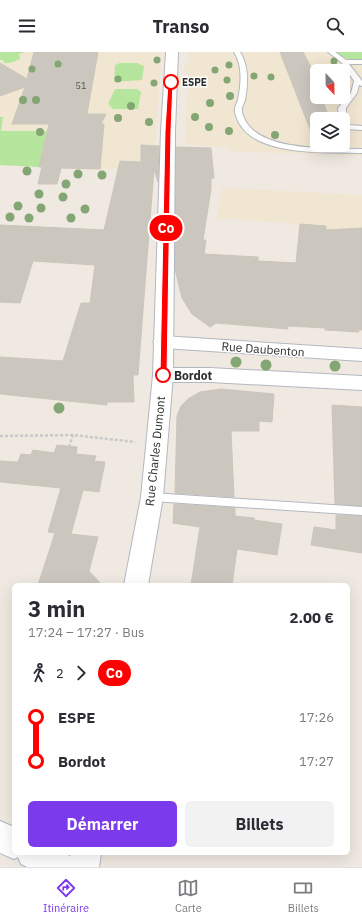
<!DOCTYPE html>
<html lang="fr">
<head>
<meta charset="utf-8">
<style>
  :root { --surface:#fff; --page:#f2f2f3; --text:#2b2b33; --muted:#7c7c81; --line:#e1e1e2; --accent:#7c3aed }
  body { margin:0; font-family:"IBM Plex Sans",sans-serif; background:var(--page); color:var(--text); height:100vh; display:flex; flex-direction:column; font-size:15px; white-space:nowrap }
  * { box-sizing:border-box; margin:0 }
  p { font-size:13px; color:var(--muted) }
  .icon { flex:none; width:22px; height:22px; fill:none; stroke:currentColor; stroke-width:2; stroke-linecap:round; stroke-linejoin:round }
  .map { position:relative; flex:1; overflow:hidden }
  .panel { position:absolute; left:12px; top:531px; width:338px; height:272px; display:flex; flex-direction:column; background:var(--surface); border-radius:6px; box-shadow:0 4px 16px #0002 }
  .panel>* { flex:none }
  .badge { padding:0 8px; border-radius:13px; font-size:14px; line-height:26px }
  .needle { width:26px; rotate:158deg }
  .buttons { position:absolute; left:310px; top:12px; display:grid; gap:8px }
  .buttons a { display:grid; place-items:center; width:40px; height:40px; border-radius:6px; background:var(--surface); box-shadow:0 4px 16px #0002; font-size:20px }
  .map>.badge { position:absolute; translate:-50% -50%; box-shadow:0 0 0 2px #fff }
  .legs { display:flex; align-items:center; gap:6px; height:44px; padding:0 16px; font-size:13px }
  .legs p { margin-inline-start:auto }
  .summary { display:flex; align-items:center; justify-content:space-between; height:68px; padding:0 16px }
  h1 { font-size:22px; font-weight:800; line-height:30px }
  .button { display:flex; gap:8px; margin-top:auto; padding:8px 16px }
  .button a { flex:1; height:46px; border-radius:6px; background:var(--accent); color:#fff; font-size:16px; font-weight:800; line-height:46px; text-align:center }
  .button a+a { background:var(--page); color:var(--text) }
  ul { padding:0 16px; list-style:none }
  li { display:flex; align-items:center; gap:14px; height:44px; font-size:15px }
  li i { display:grid; place-items:center; width:6px; height:100%; margin:0 5px; background:currentColor }
  li i::after { content:''; width:10px; height:10px; margin:-5px; border:3px solid; border-radius:50%; background:var(--surface) }
  li p { margin-inline-start:auto }
  li:first-child i { background:linear-gradient(#0000 50%,currentColor 0) }
  li:last-child i { background:linear-gradient(currentColor 50%,#0000 0) }
  header { display:flex; justify-content:space-between; align-items:center; height:52px; padding:0 16px; background:var(--surface); font-size:18px; font-weight:800 }
  .dock { display:flex; justify-content:space-around; align-items:center; height:56px; border-top:1px solid var(--line); background:var(--surface); font-size:11px; color:var(--muted) }
  .dock a { display:grid; justify-items:center; gap:2px }
  .dock .on { color:var(--accent) }
  .map>svg:first-child { display:block }
  .education { fill:#f0e6d1; fill-rule:evenodd }
  .green { fill:#b6e59e }
  .building { fill:#cbc7bf; stroke:#cbc5ba }
  .lines { fill:none; stroke-linecap:round; stroke-linejoin:round }
  .lane-casing { stroke:#b4b7c1; stroke-width:2 }
  .street-casing { stroke:#b4b7c1; stroke-width:2 }
  .secondary-casing { stroke:#b4b7c1; stroke-width:2 }
  .path { stroke:#c9c9c9; stroke-width:2.5; stroke-dasharray:3 2; stroke-linecap:butt }
  .lane { fill:#fff; fill-rule:evenodd }
  .street { fill:#fff; fill-rule:evenodd }
  .secondary { fill:#fff; fill-rule:evenodd }
  .tree { fill:#84a574 }
  .line-1 { fill:#f00; stroke:#fff }
  .stop-1-dot { fill:#fff; stroke:#f00; stroke-width:2 }
  .labels { text-anchor:middle; dominant-baseline:central; stroke-width:3; stroke-linejoin:round; paint-order:stroke }
  .far-number-label { font-size:9px; fill:#555452 }
  .far-stop-label { font-size:10px; font-weight:bold; fill:#2e2e2e; stroke:#fff; text-anchor:start }
  .street-label { font-size:12px; fill:#2e2e2e; stroke:#fff }
  .stop-label { font-size:12px; font-weight:bold; fill:#2e2e2e; stroke:#fff; text-anchor:start }
</style>
</head>
<body>
<header><svg class="icon" aria-label="menu" viewBox="0 0 24 24"><path d="M4 6h16M4 12h16M4 18h16"/></svg>Transo<svg class="icon" aria-label="search" viewBox="0 0 24 24"><circle cx="10" cy="10" r="6"/><path d="M15 15l6 6"/></svg></header>
<div class="map">
<svg width="362" height="815" viewBox="0 0 362 815">
  <rect width="100%" height="100%" fill="#efe9e1"/>
  <g class="education">
    <polygon points="0,0 162,0 153,119 0,113"/>
    <path d="M 188,0 L 362,0 L 362,104 L 229,99 L 229,95 L 185,93 L 188,20 L 184,20 L 185,13 L 189,13 ZM 317,19 L 343,19 L 343,45 L 317,45 ZM 317,67 L 343,67 L 343,93 L 317,93 Z"/>
    <polygon points="222,136 362,143 362,200 298,195 299,172 217,166"/>
  </g>
  <g class="green">
    <polygon points="0,0 25,0 19,2 20,7 10,11 4,11 3,8 0,8"/>
    <path d="M 335,0 L 362,0 L 362,8 C 351,8 344,7 335,0 Z"/>
    <polygon points="120,11 137,11 144,14 142,28 114,30 115,13"/>
    <polygon points="115,37 137,37 141,40 138,57 113,57 108,52"/>
    <polygon points="0,65 3,65 1,79 47,79 39,115 0,113"/>
  </g>
  <g class="building">
    <polygon points="34,0 98,0 87,62 106,62 101,72 104,72 100,117 61,116 57,132 38,132 42,115 39,115 49,72 12,72 25,35 0,44 0,11 27,27"/>
    <polygon points="280,0 303,0 313,19 309,19 317,37 317,45 321,45 330,67 317,67 317,90 315,90"/>
    <polygon points="141,93 159,94 158,130 154,117 138,323 133,323 134,350 107,350 107,353 0,342 0,305 63,309 81,251 90,251 95,213 33,209 20,251 0,250 0,173 104,178 120,109 141,110"/>
    <polygon points="176,95 211,96 214,126 211,126 211,137 203,188 206,188 204,202 258,205 258,209 296,211 300,172 326,174 326,178 362,176 362,278 358,278 359,280 325,278 325,276 288,274 288,277 216,271 210,275 192,262 182,246 175,217"/>
    <polygon points="221,337 274,342 272,370 259,369 259,379 231,379 234,445 175,441 177,364 181,354 188,347 200,340"/>
    <polygon points="332,353 362,355 362,454 335,452"/>
    <polygon points="57,393 77,395 76,402 96,404 94,409 105,410 99,440 83,438 71,482 98,485 89,519 102,533 38,533 55,481 48,480 61,436 0,430 0,409 18,410 21,402 31,403 33,398 54,401"/>
    <polygon points="174,452 235,456 235,464 254,466 254,468 282,472 277,503 237,497 232,533 191,533 200,475 173,471"/>
    <polygon points="336,463 362,464 362,501 311,493 314,475 336,478"/>
  </g>
  <g class="lines">
    <defs>
      <g id="lane">
        <path d="M 234,0 L 240,0 C 249,14 248,32 245,48 C 244,51 241,56 242,59 C 242,62 244,66 245,68 C 261,100 331,96 362,97 L 362,101 C 328,100 258,105 239,71 C 238,68 235,63 235,59 C 234,56 237,51 238,48 C 241,32 243,14 234,0 Z"/>
        <polygon points="328,0 335,0 346,8 362,8 362,12 349,12 362,29 362,34 359,33 357,41 346,56 346,67 350,73 362,74 362,78 345,77 343,73 343,67 339,67 338,56 351,41 354,29 342,11"/>
        <polygon points="152,441 362,455 362,463 152,449 148,448 146,445 148,442"/>
      </g>
      <g id="street">
        <polygon points="163,284 362,297 362,309 163,296 156,294 153,290 156,286"/>
        <polygon points="163,316 210,316 362,324 362,338 210,330 163,330 156,328 153,323 156,318"/>
        <polygon points="0,769 14,775 14,801 64,801 70,804 75,815 27,815 21,812 18,805 14,807 0,801"/>
      </g>
      <g id="secondary">
        <polygon points="166,0 178,0 175,79 173,323 163,445 148,533 124,533 141,445 153,323 161,79"/>
        <polygon points="71,801 101,801 99,815 67,815"/>
      </g>
    </defs>
    <use href="#lane" class="lane-casing"/>
    <use href="#street" class="street-casing"/>
    <use href="#secondary" class="secondary-casing"/>
    <g class="path">
      <polyline points="0,384 73,383 135,390"/>
      <polyline points="69,395 73,383"/>
    </g>
    <use href="#lane" class="lane"/>
    <use href="#street" class="street"/>
    <use href="#secondary" class="secondary"/>
  </g>
  <g class="tree">
    <circle cx="157" cy="8" r="3.5"/>
    <circle cx="334" cy="9" r="3.5"/>
    <circle cx="58" cy="12" r="3.5"/>
    <circle cx="229" cy="13" r="3.5"/>
    <circle cx="32" cy="17" r="3.5"/>
    <circle cx="215" cy="18" r="3.5"/>
    <circle cx="254" cy="24" r="3.5"/>
    <circle cx="271" cy="25" r="3.5"/>
    <circle cx="118" cy="27" r="3.5"/>
    <circle cx="227" cy="28" r="3.5"/>
    <circle cx="154" cy="31" r="3.5"/>
    <circle cx="230" cy="44" r="4"/>
    <circle cx="23" cy="48" r="4"/>
    <circle cx="36" cy="48" r="4"/>
    <circle cx="210" cy="51" r="4"/>
    <circle cx="131" cy="54" r="4"/>
    <circle cx="195" cy="65" r="4"/>
    <circle cx="118" cy="66" r="4"/>
    <circle cx="149" cy="70" r="4"/>
    <circle cx="209" cy="75" r="4"/>
    <circle cx="229" cy="79" r="4"/>
    <circle cx="40" cy="80" r="4"/>
    <circle cx="275" cy="83" r="4"/>
    <circle cx="27" cy="119" r="4.5"/>
    <circle cx="78" cy="122" r="4.5"/>
    <circle cx="102" cy="123" r="4.5"/>
    <circle cx="66" cy="132" r="4.5"/>
    <circle cx="39" cy="142" r="4.5"/>
    <circle cx="63" cy="145" r="4.5"/>
    <circle cx="18" cy="154" r="4.5"/>
    <circle cx="41" cy="156" r="4.5"/>
    <circle cx="85" cy="157" r="4.5"/>
    <circle cx="10" cy="165" r="4.5"/>
    <circle cx="29" cy="166" r="4.5"/>
    <circle cx="71" cy="166" r="4.5"/>
    <circle cx="236" cy="310" r="5.5"/>
    <circle cx="266" cy="313" r="5.5"/>
    <circle cx="335" cy="314" r="5.5"/>
    <circle cx="59" cy="356" r="5.5"/>
  </g>
  <polygon class="line-1" points="171,28 173,30 171,79 167,323 163,325 160,323 165,79 168,30"/>
  <g class="stop-1-dot">
    <circle cx="171" cy="30" r="7"/>
    <circle cx="163" cy="323" r="7"/>
  </g>
  <g class="labels">
    <g class="far-number-label">
      <text x="81" y="33">51</text>
    </g>
    <g class="far-stop-label">
      <text x="182" y="30">ESPE</text>
    </g>
    <g class="street-label">
      <text transform="translate(263 297) rotate(4)">Rue Daubenton</text>
      <text transform="translate(155 399) rotate(-84)">Rue Charles Dumont</text>
    </g>
    <g class="stop-label">
      <text x="174" y="323">Bordot</text>
    </g>
  </g>
</svg>
<div class="buttons">
<a><svg class="needle" viewBox="-14 -14 28 28"><path d="M0-13l5 13h-10z" fill="#e53935"/><path d="M0 13l5-13h-10z" fill="#7c7c81"/></svg></a>
<a><svg class="icon" aria-label="layers" viewBox="0 0 24 24"><path d="M12 4l9 5-9 5-9-5zM3 14l9 5 9-5"/></svg></a>
</div>
<b class="badge" style="left:166px;top:176px;background:#f00;color:#fff">Co</b>
<section class="panel">
<div class="summary"><div><h1>3 min</h1><p>17:24 – 17:27 · Bus</p></div><b>2.00 €</b></div>
<div class="legs"><svg class="icon" aria-label="walk" viewBox="0 0 24 24"><circle cx="13" cy="4" r="2"/><path d="M13 8l-2 6 4 7M11 14l-3 7M7 12l3-4h3l4 4"/></svg>2<svg class="icon" aria-label="forward" viewBox="0 0 24 24"><path d="M9 5l7 7-7 7"/></svg><b class="badge" style="background:#f00;color:#fff">Co</b></div>
<ul>
<li><i style="color:#f00"></i><b>ESPE</b><p>17:26</p></li>
<li><i style="color:#f00"></i><b>Bordot</b><p>17:27</p></li>
</ul>
<div class="button"><a>Démarrer</a><a>Billets</a></div>
</section>
</div>
<nav class="dock">
<a class="on"><svg class="icon" aria-label="directions" viewBox="0 0 24 24"><path d="M12 3l9 9-9 9-9-9zM9 14v-3h6M13 9l2 2-2 2"/></svg>Itinéraire</a>
<a><svg class="icon" aria-label="map" viewBox="0 0 24 24"><path d="M3 6l6-2 6 2 6-2v14l-6 2-6-2-6 2zM9 4v14M15 6v14"/></svg>Carte</a>
<a><svg class="icon" aria-label="tickets" viewBox="0 0 24 24"><path d="M3 7h18v10H3zM15 7v10"/></svg>Billets</a>
</nav>
</body>
</html>
